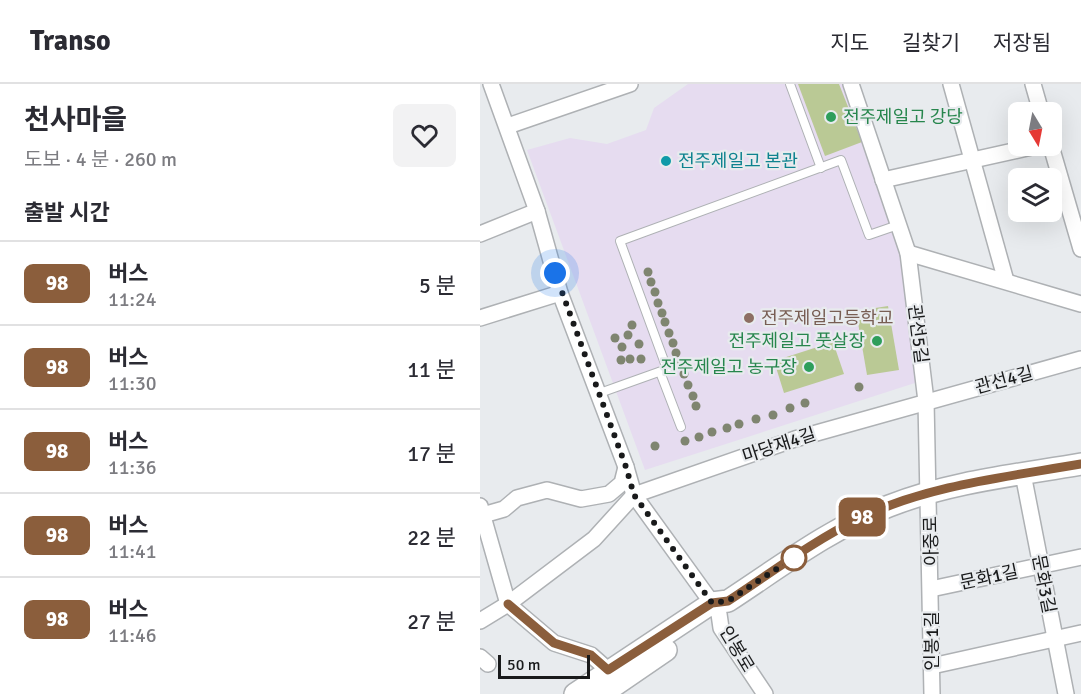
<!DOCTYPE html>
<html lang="ko">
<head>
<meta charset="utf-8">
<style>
  :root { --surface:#fff; --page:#f2f2f3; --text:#2b2b33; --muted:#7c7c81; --line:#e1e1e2 }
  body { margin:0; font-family:Signika,"Noto Sans KR",sans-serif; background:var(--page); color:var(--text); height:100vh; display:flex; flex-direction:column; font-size:22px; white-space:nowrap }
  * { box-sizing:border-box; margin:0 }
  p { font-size:20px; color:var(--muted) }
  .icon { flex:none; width:33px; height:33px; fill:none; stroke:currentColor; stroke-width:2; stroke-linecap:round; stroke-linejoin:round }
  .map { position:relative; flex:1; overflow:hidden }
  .panel { display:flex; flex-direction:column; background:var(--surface); width:480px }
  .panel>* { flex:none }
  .badge { padding:0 12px; border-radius:9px; font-size:21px; line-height:39px }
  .needle { width:39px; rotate:170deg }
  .fabs { position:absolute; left:528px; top:18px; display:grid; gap:12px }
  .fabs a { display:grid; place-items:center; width:54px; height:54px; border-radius:9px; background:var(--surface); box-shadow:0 6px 24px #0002; font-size:30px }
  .scale { position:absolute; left:18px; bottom:15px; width:92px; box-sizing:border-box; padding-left:6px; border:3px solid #191a1b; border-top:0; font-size:16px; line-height:21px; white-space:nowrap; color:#191a1b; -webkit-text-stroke:4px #e8ebee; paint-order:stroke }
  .you { position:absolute; width:30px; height:30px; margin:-15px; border:4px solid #fff; border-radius:50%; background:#1a73e8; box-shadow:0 0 0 9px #1a73e833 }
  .map>.badge { position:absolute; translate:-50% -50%; box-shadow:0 0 0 3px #fff }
  h2 { padding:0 24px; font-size:22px; line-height:54px }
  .round { display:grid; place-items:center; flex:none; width:63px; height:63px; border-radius:9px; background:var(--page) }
  .summary { display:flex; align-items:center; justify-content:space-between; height:102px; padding:0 24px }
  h1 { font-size:28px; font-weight:700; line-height:45px }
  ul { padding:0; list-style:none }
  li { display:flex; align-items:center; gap:18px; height:84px; padding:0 24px; border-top:2px solid var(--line) }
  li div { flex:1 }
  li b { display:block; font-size:22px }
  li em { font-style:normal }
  li .badge { min-width:66px; font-weight:700; text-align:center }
  header { display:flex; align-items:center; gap:36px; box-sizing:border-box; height:84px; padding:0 30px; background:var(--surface); border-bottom:2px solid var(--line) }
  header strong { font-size:28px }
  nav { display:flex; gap:33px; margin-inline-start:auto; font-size:21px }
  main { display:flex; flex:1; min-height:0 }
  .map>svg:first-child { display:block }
  .education { fill:#e6dcf0 }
  .green { fill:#bac995 }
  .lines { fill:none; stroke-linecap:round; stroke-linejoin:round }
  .lane-casing { stroke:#aeb1b4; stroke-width:10 }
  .street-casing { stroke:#aeb1b4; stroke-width:18 }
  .secondary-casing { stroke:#aeb1b4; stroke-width:24 }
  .lane { stroke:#fff; stroke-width:8 }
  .street { stroke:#fff; stroke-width:15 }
  .secondary { stroke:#fff; stroke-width:21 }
  .tree { fill:#7f8570 }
  .line-casing { stroke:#fff; stroke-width:14 }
  .line { stroke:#8b5e3c; stroke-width:9 }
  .walk { stroke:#191a1b; stroke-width:6; stroke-dasharray:0 10.8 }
  .leisure-dot { fill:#2e9e5b; stroke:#e8ebee; stroke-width:2 }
  .culture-dot { fill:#0f9aa8; stroke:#e8ebee; stroke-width:2 }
  .education-dot { fill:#8d6e63; stroke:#e8ebee; stroke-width:2 }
  .stop-dot { fill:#fff; stroke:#8b5e3c; stroke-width:3 }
  .labels { text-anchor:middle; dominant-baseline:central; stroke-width:4.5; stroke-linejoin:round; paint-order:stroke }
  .leisure-label { font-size:18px; fill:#27864d; stroke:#e8ebee; text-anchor:end }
  .culture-label { font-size:18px; fill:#0d838f; stroke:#e8ebee; text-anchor:start }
  .education-label { font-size:18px; fill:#785e54; stroke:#e8ebee; text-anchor:start }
  .street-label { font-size:18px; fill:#191a1b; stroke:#e8ebee }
</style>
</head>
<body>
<header>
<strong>Transo</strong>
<nav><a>지도</a><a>길찾기</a><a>저장됨</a></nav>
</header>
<main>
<section class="panel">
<div class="summary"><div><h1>천사마을</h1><p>도보 · 4 분 · 260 m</p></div><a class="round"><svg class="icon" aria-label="heart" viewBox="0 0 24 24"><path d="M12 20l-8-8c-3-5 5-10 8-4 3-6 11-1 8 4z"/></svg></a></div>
<h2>출발 시간</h2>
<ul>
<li><span class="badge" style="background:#8b5e3c;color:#fff">98</span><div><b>버스</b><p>11:24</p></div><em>5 분</em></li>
<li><span class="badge" style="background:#8b5e3c;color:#fff">98</span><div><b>버스</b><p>11:30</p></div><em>11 분</em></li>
<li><span class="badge" style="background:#8b5e3c;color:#fff">98</span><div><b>버스</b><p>11:36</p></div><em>17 분</em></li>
<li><span class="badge" style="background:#8b5e3c;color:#fff">98</span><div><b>버스</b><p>11:41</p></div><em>22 분</em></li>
<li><span class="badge" style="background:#8b5e3c;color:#fff">98</span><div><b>버스</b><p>11:46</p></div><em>27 분</em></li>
</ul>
</section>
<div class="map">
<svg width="601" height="610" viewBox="0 0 601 610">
  <rect width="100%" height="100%" fill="#e8ebee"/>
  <polygon class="education" points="208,0 363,0 392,79 420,169 438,298 165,386 47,66 90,54 127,60 166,46 174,24"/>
  <g class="green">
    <polygon points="318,0 359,0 382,58 345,72"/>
    <polygon points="408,222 419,286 387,291 376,227"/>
    <polygon points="353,258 364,290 304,309 294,277"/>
  </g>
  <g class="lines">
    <defs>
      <g id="lane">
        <polyline points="310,0 341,84"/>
        <polyline points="180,288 201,343"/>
        <polyline points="117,310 187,285 140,157 361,76 389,151 418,141"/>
      </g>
      <g id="street">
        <polyline points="11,0 57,127 80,209 146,383 154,411 232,519 239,530 241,544 285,610"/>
        <polyline points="371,0 428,169 446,317 452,610"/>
        <polyline points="471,0 526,197"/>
        <polyline points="553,0 561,28"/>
        <polyline points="28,42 150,0"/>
        <polyline points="571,62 601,165"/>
        <polyline points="403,96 556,62"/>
        <polyline points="0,150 57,127"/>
        <polyline points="428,169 601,220"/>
        <polyline points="0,234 80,209"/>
        <polyline points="543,390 586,610"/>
        <polyline points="0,422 28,520 74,559 111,571 128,586"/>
        <polyline points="3,431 24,425 37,414 67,406 101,415 129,410 142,399 146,383"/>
        <polyline points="451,505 601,473"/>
        <polyline points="0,537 28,520 114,455 154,411 315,355 601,275"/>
        <polyline points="0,573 8,580"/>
        <polyline points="452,582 601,549"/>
      </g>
      <g id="secondary">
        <path d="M 95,610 L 232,519 L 248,517 C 300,483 351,444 409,422 C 470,398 537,391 601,380"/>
        <polyline points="122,610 186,566"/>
      </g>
    </defs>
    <use href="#lane" class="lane-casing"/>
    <use href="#street" class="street-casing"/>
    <use href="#secondary" class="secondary-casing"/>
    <use href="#lane" class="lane"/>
    <use href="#street" class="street"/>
    <use href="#secondary" class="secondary"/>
  </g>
  <g class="tree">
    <circle cx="168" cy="188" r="4.5"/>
    <circle cx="171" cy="198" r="4.5"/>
    <circle cx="175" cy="208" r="4.5"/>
    <circle cx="178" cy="219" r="4.5"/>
    <circle cx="182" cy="229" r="4.5"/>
    <circle cx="185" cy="238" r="4.5"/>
    <circle cx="152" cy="241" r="4.5"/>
    <circle cx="189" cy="249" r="4.5"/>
    <circle cx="148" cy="251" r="4.5"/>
    <circle cx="135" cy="254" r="4.5"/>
    <circle cx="193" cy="259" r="4.5"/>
    <circle cx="159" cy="260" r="4.5"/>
    <circle cx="142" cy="263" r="4.5"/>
    <circle cx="196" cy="269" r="4.5"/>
    <circle cx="150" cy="275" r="4.5"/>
    <circle cx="161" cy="275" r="4.5"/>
    <circle cx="141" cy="276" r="4.5"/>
    <circle cx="200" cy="280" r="4.5"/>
    <circle cx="204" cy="290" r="4.5"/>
    <circle cx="208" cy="301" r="4.5"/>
    <circle cx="379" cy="303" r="4.5"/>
    <circle cx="213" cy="312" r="4.5"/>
    <circle cx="325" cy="319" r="4.5"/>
    <circle cx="216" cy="322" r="4.5"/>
    <circle cx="310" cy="324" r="4.5"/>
    <circle cx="293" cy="331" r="4.5"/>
    <circle cx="276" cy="335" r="4.5"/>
    <circle cx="259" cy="340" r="4.5"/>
    <circle cx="247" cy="344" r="4.5"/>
    <circle cx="232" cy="348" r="4.5"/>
    <circle cx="219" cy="353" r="4.5"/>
    <circle cx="205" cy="357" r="4.5"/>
    <circle cx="175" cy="362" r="4.5"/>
  </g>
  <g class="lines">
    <defs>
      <path id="line" d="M 28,520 L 74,559 L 111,571 L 128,586 L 232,519 L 248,517 C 291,489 333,457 380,434 C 448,401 527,393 601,380"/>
    </defs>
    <use href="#line" class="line-casing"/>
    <use href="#line" class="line"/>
    <polyline class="walk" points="75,189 146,383 154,411 232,519 248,517 316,472 314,474"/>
  </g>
  <g class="leisure-dot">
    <circle cx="351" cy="33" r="6"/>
    <circle cx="397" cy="257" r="6"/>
    <circle cx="329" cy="283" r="6"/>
  </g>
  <circle class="culture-dot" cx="186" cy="77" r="6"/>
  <circle class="education-dot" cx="269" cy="234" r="6"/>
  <circle class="stop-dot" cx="314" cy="474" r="12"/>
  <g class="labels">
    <g class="leisure-label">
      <text x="363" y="33" text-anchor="start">전주제일고 강당</text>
      <text x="385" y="257">전주제일고 풋살장</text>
      <text x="317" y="283">전주제일고 농구장</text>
    </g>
    <g class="culture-label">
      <text x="198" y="77">전주제일고 본관</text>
    </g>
    <g class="education-label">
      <text x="281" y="234">전주제일고등학교</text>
    </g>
    <g class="street-label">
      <text transform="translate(438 250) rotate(83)">관선5길</text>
      <text transform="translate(524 296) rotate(-15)">관선4길</text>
      <text transform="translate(299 361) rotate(-18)">마당재4길</text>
      <text transform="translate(451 457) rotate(-91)">아중로</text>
      <text transform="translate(509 493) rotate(-12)">문화1길</text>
      <text transform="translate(564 500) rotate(79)">문화3길</text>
      <text transform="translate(452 557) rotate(-90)">인봉1길</text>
      <text transform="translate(257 565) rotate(59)">인봉로</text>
    </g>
  </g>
</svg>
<div class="fabs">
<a><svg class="needle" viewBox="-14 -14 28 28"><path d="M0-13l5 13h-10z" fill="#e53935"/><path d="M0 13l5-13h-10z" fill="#7c7c81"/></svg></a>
<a><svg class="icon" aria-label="layers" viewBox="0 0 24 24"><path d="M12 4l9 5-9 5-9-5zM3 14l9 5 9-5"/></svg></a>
</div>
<div class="scale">50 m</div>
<div class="you" style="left:75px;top:189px"></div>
<b class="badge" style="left:382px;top:433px;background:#8b5e3c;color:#fff">98</b>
</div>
</main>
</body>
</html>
